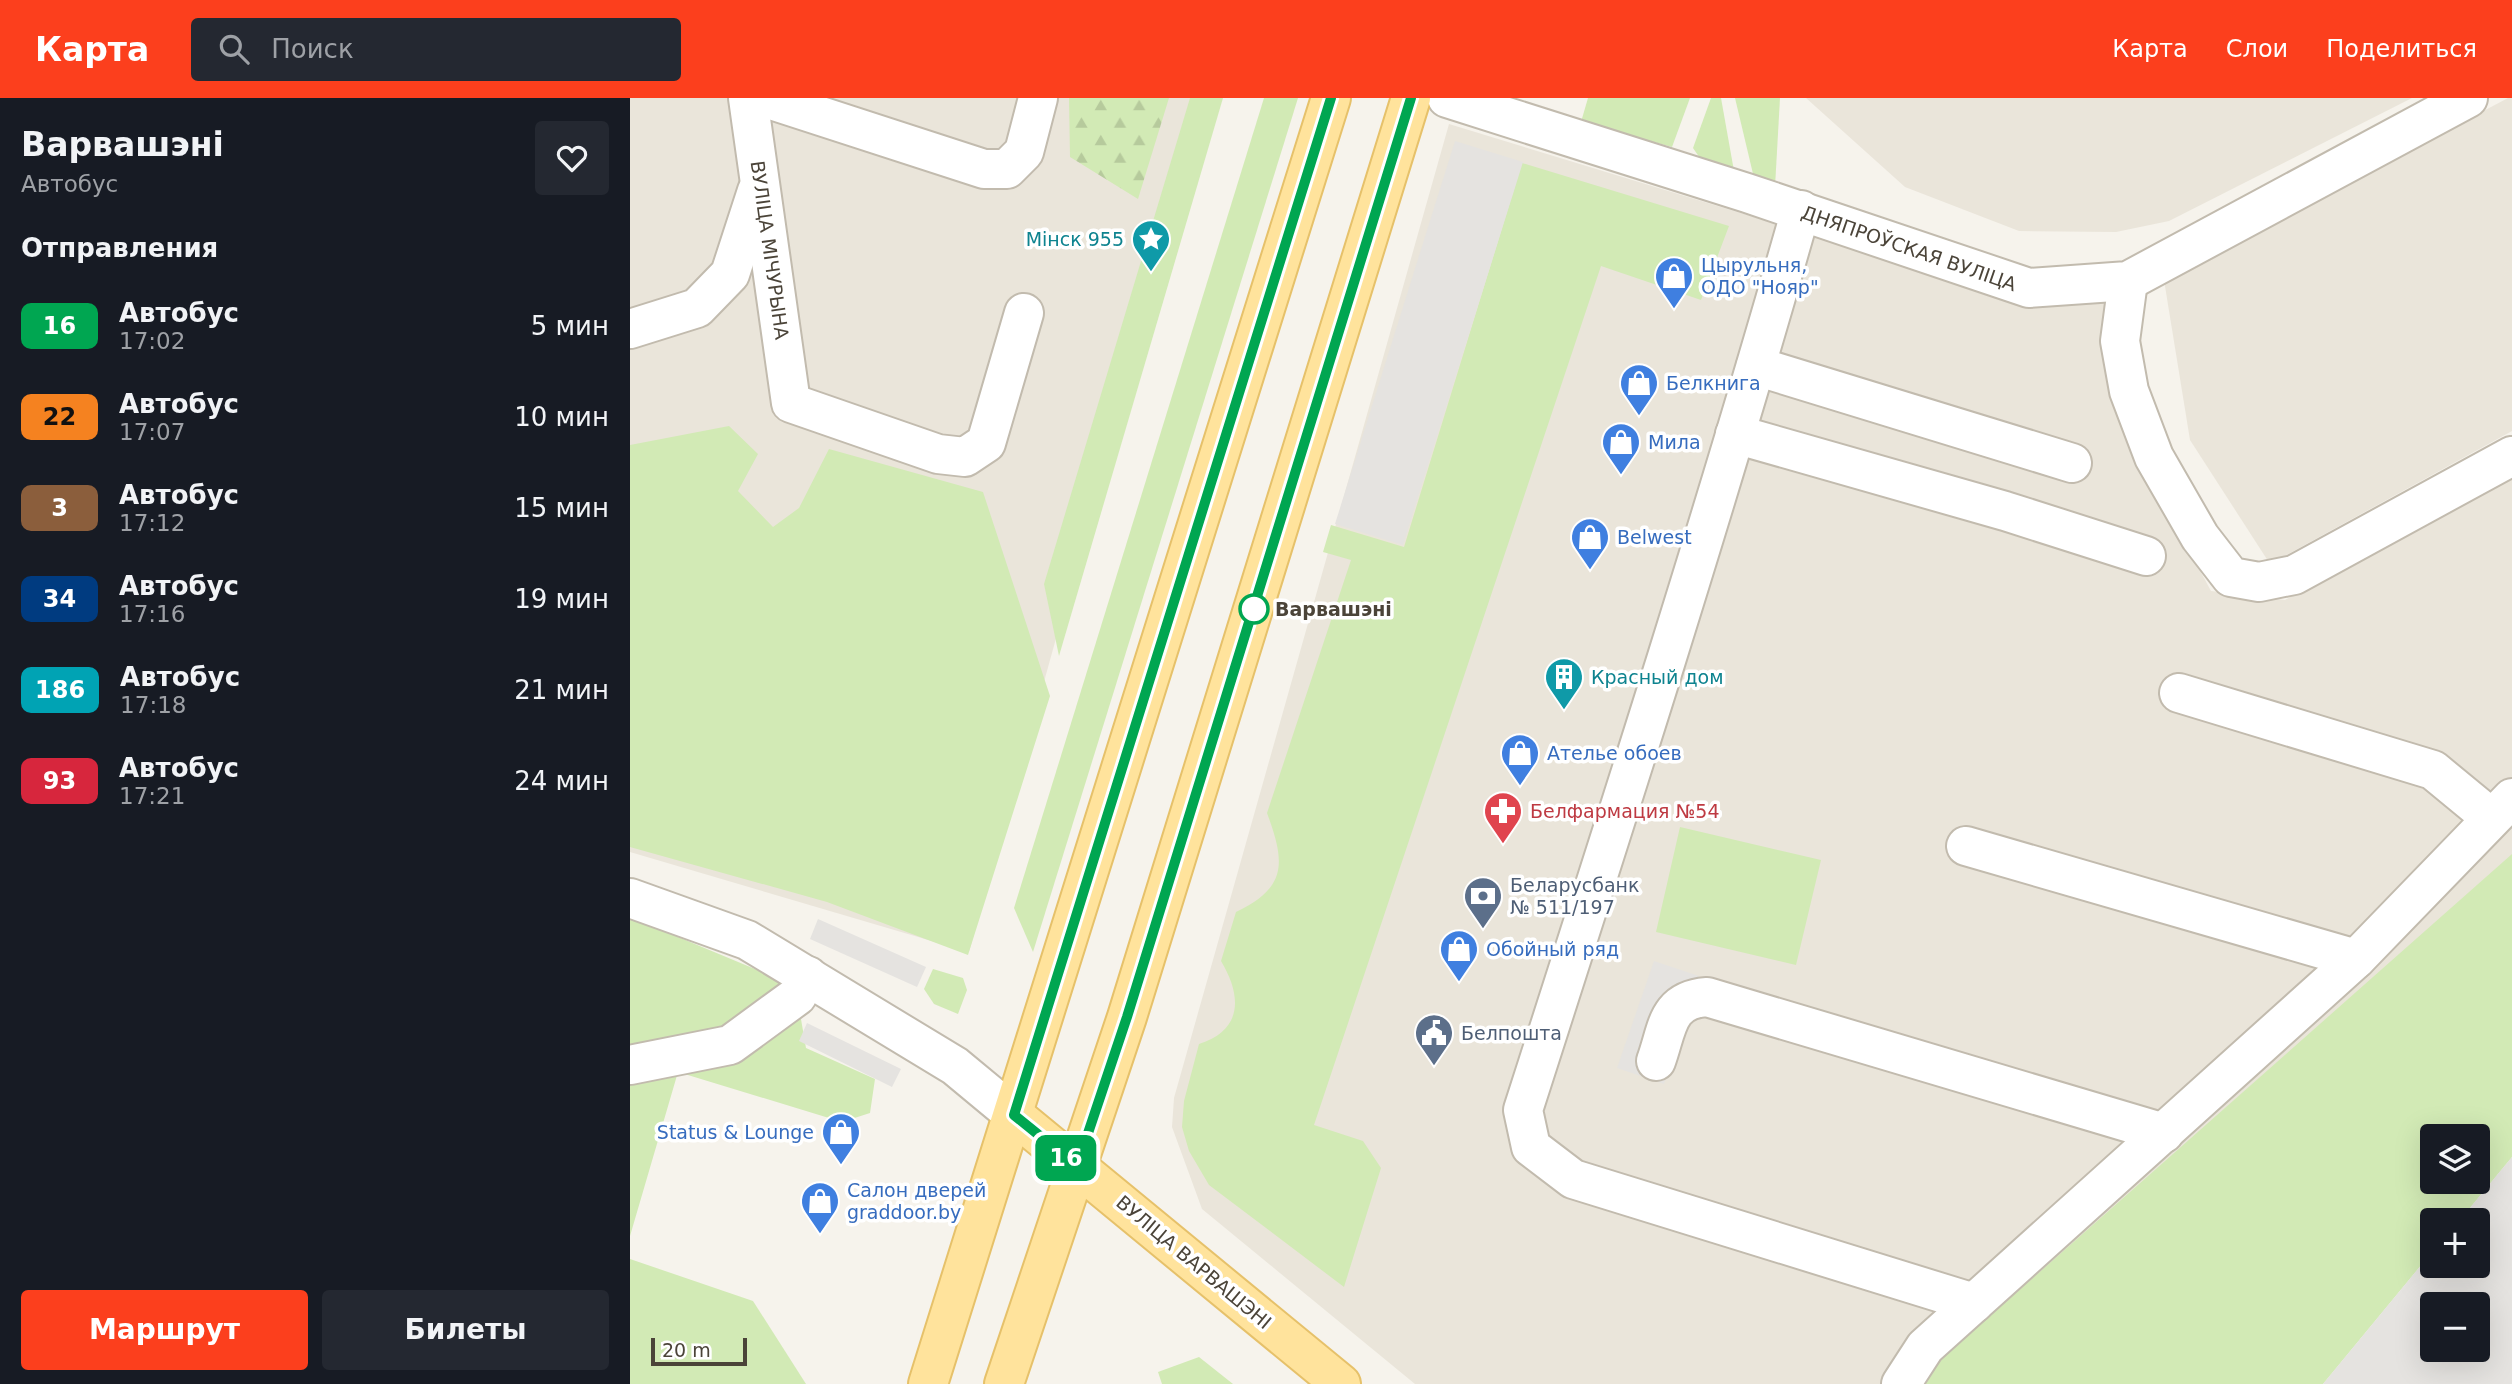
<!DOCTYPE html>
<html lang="ru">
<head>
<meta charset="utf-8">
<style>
  :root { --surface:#171b24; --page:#242831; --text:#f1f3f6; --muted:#9ea1a6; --accent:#fc3f1d }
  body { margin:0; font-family:"DejaVu Sans",sans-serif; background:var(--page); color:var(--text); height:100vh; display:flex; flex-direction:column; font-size:26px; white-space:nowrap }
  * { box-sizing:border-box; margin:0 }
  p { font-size:23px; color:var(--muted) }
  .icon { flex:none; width:38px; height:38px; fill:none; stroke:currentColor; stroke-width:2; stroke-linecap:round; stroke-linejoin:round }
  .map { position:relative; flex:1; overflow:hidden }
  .panel { display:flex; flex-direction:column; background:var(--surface); width:630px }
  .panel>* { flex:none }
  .badge { padding:0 14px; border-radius:10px; font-size:24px; line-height:46px }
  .buttons { position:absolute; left:1790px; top:1026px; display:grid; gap:14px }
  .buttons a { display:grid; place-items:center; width:70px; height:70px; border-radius:7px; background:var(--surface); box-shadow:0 7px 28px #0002; font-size:35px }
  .scale { position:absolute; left:21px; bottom:18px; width:96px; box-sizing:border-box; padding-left:7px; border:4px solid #4b4439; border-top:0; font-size:19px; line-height:24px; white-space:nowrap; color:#4b4439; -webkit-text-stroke:5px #fff; paint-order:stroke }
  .map>.badge { position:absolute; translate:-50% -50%; box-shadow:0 0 0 4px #fff }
  h2 { padding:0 21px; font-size:26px; line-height:63px }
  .round { display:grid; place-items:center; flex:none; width:74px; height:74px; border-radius:7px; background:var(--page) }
  .summary { display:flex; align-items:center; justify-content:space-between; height:119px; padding:0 21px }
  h1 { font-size:33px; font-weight:700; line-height:52px }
  .primary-button { display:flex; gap:14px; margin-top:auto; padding:14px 21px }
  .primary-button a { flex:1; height:80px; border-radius:7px; background:var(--accent); color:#fff; font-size:28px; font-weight:700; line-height:80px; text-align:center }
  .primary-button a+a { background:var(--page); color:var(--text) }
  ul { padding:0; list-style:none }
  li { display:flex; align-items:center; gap:21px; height:91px; padding:0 21px }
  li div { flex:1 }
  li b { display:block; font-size:26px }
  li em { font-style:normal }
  li .badge { min-width:77px; font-weight:700; text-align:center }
  header { display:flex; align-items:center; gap:42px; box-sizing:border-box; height:98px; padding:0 35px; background:var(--accent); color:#fff }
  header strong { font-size:33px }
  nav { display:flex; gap:38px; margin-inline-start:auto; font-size:24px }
  .search { width:490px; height:63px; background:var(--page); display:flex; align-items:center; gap:18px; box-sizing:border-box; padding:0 24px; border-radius:7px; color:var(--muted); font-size:26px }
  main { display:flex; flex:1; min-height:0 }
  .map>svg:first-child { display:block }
  .residential { fill:#eae5da }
  .green { fill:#d2eab5; fill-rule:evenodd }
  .forest { fill:url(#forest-firs) }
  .parking { fill:#e5e3e0; fill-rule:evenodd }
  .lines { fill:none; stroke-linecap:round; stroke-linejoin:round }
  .minor-casing { stroke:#c2bbae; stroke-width:42 }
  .major-casing { stroke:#e6c16a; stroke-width:42 }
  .minor { stroke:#fff; stroke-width:38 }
  .major { stroke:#ffe39c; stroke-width:38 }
  .line-casing { stroke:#fff; stroke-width:16 }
  .line { stroke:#00a651; stroke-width:10 }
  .stop-dot { fill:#fff; stroke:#00a651; stroke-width:3.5 }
  .labels { text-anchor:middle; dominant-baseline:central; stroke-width:7; stroke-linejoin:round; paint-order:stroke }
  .culture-label { font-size:19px; fill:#0d838f; stroke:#fff; text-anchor:end }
  .street-label { font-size:19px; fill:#4b4439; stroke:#fff }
  .shop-label { font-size:19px; fill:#366cbe; stroke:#fff; text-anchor:start }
  .stop-label { font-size:19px; font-weight:bold; fill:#4b4439; stroke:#fff; text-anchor:start }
  .health-label { font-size:19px; fill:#be3a42; stroke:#fff; text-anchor:start }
  .service-label { font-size:19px; fill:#4e5e75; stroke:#fff; text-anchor:start }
</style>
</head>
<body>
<header>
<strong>Карта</strong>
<div class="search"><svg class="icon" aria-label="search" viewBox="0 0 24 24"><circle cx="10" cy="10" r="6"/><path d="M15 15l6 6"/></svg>Поиск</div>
<nav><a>Карта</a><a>Слои</a><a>Поделиться</a></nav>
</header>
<main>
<section class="panel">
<div class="summary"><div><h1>Варвашэні</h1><p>Автобус</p></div><a class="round"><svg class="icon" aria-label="heart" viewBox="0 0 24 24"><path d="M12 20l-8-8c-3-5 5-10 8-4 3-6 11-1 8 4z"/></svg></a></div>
<h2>Отправления</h2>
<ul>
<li><span class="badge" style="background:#00a651;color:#fff">16</span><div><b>Автобус</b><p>17:02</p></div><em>5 мин</em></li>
<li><span class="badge" style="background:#f58220;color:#111">22</span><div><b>Автобус</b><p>17:07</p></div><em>10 мин</em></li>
<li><span class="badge" style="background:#8b5e3c;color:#fff">3</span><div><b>Автобус</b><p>17:12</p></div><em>15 мин</em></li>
<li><span class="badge" style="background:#003b80;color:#fff">34</span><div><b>Автобус</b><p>17:16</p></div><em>19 мин</em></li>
<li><span class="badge" style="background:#00a3b4;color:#fff">186</span><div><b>Автобус</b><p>17:18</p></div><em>21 мин</em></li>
<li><span class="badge" style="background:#d7263d;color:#fff">93</span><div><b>Автобус</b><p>17:21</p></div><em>24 мин</em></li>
</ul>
<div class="primary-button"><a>Маршрут</a><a>Билеты</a></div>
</section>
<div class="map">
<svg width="1882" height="1286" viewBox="0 0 1882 1286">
  <defs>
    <pattern id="forest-firs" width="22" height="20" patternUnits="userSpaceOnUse" patternTransform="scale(1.75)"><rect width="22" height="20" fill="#d2eab5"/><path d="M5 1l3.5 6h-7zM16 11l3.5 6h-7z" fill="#b6ca9c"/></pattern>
  </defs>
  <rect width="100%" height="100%" fill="#f6f3ec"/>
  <g class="residential">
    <polygon points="0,0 576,0 339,854 0,754"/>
    <polygon points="1176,0 1782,0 1539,123 1486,134 1389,133 1275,89"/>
    <polygon points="1878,0 1882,0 1882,333 1640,466 1560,342 1534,182"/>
    <polygon points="819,26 1409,206 1484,197 1496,335 1581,493 1655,502 1882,379 1882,766 1307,1286 785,1286 572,1111 542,1029 544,1000"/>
  </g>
  <g class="green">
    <polygon points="560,0 593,0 429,558 414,486"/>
    <polygon points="634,0 668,0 403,854 384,810"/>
    <polygon points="958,0 1060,0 1042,49 951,24"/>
    <polygon points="1081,0 1091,0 1104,73 1072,63 1063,50"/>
    <polygon points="1105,0 1150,0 1145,89 1124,80"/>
    <path d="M 892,65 L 1099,128 L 1071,202 L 971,168 L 684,1027 L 733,1043 L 751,1070 L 714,1189 L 579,1087 L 559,1053 L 552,1029 L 554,1003 L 569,946 C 613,932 612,898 591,863 L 606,814 C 658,789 655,764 637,715 L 721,462 L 693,454 L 701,427 L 774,449 Z"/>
    <polygon points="99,328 128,356 108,393 143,429 169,410 199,351 353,394 420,598 338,857 197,804 0,749 0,347"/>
    <polygon points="1050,729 1191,762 1166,867 1026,834"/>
    <path d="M 1882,756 L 1882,1059 L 1830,1122 L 1802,1122 L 1802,1154 L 1693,1286 L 1283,1286 ZM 1802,1038 L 1848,1038 L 1848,1083 L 1802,1083 Z"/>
    <polygon points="0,819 149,881 167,898 176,950 245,981 240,1015 212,1024 48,974 0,1138"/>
    <polygon points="303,871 333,880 337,892 328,916 304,906 294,891"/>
    <polygon points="0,1161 123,1203 176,1286 0,1286"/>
    <polygon points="569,1259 603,1286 532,1286 528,1274"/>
  </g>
  <polygon class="forest" points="439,0 539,0 508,101 440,59"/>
  <g class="parking">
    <polygon points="825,43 893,64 773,447 705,426"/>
    <polygon points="188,821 296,869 287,889 180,841"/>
    <polygon points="1024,863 1069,878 1034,986 987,970"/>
    <polygon points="177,925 271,971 262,989 169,943"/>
    <path d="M 1882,1059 L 1882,1286 L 1693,1286 L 1802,1154 L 1802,1167 L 1848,1167 L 1848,1122 L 1830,1122 ZM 1802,1206 L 1848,1206 L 1848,1251 L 1802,1251 Z"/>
  </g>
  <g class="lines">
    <defs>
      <g id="minor">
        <polyline points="118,0 161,305 308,356 335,359 356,345 394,215"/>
        <polyline points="135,0 354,71 377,71 394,54 408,0"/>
        <polyline points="817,0 1117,95 1399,190 1498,183 1838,0"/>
        <path d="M 1171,112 C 1085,414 989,713 893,1012 L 901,1049 L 943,1081 L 1344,1205"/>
        <polyline points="1498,183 1490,243 1499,293 1524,359 1570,439 1601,479 1629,484 1664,477 1882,358"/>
        <polyline points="0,231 67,210 100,176 127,93"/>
        <polyline points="1126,268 1442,365"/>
        <polyline points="1105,336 1375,413 1516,458"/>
        <polyline points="1549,595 1803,672 1860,719"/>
        <polyline points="1336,748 1726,861"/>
        <polyline points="0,800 117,842 325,968 384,1017"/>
        <path d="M 1026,963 C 1038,930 1036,902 1077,899 L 1534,1035"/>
        <polyline points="0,967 100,947 167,898 178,878"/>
        <polyline points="1271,1286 1295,1249 1726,861 1882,700"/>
      </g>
      <g id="major">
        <polyline points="384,1017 711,1286"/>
        <polyline points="298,1286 701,0"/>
        <polyline points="374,1286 497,919 781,0"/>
      </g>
    </defs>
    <use href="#minor" class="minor-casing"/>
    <use href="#major" class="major-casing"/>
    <use href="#minor" class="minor"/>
    <use href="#major" class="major"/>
  </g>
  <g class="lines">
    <defs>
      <polyline id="line" points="701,0 384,1017 447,1068 497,919 781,0"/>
    </defs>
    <use href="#line" class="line-casing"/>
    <use href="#line" class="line"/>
  </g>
  <defs>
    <symbol id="sight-pin" viewBox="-11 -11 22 30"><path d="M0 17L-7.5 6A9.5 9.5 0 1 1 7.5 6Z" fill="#0f9aa8" stroke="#fff"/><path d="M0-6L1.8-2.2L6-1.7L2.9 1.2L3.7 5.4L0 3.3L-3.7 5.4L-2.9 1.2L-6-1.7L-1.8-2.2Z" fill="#fff"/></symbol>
    <symbol id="shop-pin" viewBox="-11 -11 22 30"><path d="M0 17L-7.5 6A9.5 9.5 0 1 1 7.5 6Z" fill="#3f7fe0" stroke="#fff"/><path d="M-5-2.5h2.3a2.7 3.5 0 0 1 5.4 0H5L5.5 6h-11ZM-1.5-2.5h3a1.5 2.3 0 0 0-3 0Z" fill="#fff"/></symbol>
    <symbol id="building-pin" viewBox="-11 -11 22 30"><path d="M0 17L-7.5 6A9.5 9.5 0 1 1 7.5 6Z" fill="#0f9aa8" stroke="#fff"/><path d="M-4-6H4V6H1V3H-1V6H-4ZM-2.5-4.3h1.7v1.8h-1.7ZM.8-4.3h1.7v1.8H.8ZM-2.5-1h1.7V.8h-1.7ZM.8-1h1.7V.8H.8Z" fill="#fff"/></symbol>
    <symbol id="pharmacy-pin" viewBox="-11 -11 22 30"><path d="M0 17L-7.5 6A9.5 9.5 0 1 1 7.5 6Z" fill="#e0444e" stroke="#fff"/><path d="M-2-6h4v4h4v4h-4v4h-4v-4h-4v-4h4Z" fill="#fff"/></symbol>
    <symbol id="bank-pin" viewBox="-11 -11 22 30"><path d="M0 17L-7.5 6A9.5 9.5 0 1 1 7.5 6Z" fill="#5c6f8a" stroke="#fff"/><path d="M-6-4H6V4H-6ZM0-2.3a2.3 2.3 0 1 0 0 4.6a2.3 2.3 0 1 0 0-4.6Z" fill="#fff"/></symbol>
    <symbol id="civic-pin" viewBox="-11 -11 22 30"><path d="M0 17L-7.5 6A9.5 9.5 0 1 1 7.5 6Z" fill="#5c6f8a" stroke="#fff"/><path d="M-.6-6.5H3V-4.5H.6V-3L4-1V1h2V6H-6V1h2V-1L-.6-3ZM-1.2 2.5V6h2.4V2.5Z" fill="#fff"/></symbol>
  </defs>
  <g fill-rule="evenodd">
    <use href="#sight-pin" x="499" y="119" width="44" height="60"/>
    <use href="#shop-pin" x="1022" y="156" width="44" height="60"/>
    <use href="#shop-pin" x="987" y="263" width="44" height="60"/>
    <use href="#shop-pin" x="969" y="322" width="44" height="60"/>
    <use href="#shop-pin" x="938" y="417" width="44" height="60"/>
    <use href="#building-pin" x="912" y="557" width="44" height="60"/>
    <use href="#shop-pin" x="868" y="633" width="44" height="60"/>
    <use href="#pharmacy-pin" x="851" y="691" width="44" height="60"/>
    <use href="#bank-pin" x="831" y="776" width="44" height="60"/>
    <use href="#shop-pin" x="807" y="829" width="44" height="60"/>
    <use href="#civic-pin" x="782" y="913" width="44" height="60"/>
    <use href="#shop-pin" x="189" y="1012" width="44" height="60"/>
    <use href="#shop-pin" x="168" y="1081" width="44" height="60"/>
  </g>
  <circle class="stop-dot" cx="624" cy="511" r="14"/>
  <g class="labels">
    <g class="culture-label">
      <text x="494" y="141">Мінск 955</text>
      <text x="961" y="579" text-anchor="start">Красный дом</text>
    </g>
    <g class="street-label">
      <text transform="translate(1279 150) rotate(19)">ДНЯПРОЎСКАЯ ВУЛІЦА</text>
      <text transform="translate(140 152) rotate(82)">ВУЛІЦА МІЧУРЫНА</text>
      <text transform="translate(564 1164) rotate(40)">ВУЛІЦА ВАРВАШЭНІ</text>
    </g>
    <g class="shop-label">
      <text x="1071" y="167">Цырульня,<tspan x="1071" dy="22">ОДО "Нояр"</tspan></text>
      <text x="1036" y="285">Белкнига</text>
      <text x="1018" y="344">Мила</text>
      <text x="987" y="439">Belwest</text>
      <text x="917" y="655">Ателье обоев</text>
      <text x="856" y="851">Обойный ряд</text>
      <text x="184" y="1034" text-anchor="end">Status &amp; Lounge</text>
      <text x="217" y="1092">Салон дверей<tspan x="217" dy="22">graddoor.by</tspan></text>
    </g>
    <g class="stop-label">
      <text x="645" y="511">Варвашэні</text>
    </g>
    <g class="health-label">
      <text x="900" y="713">Белфармация №54</text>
    </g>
    <g class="service-label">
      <text x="880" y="787">Беларусбанк<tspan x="880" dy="22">№ 511/197</tspan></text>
      <text x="831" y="935">Белпошта</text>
    </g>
  </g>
</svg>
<div class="buttons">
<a><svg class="icon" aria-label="layers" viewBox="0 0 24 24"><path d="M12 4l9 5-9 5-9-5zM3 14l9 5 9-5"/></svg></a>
<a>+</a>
<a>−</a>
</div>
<div class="scale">20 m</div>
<b class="badge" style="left:436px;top:1060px;background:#00a651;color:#fff">16</b>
</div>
</main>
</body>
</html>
